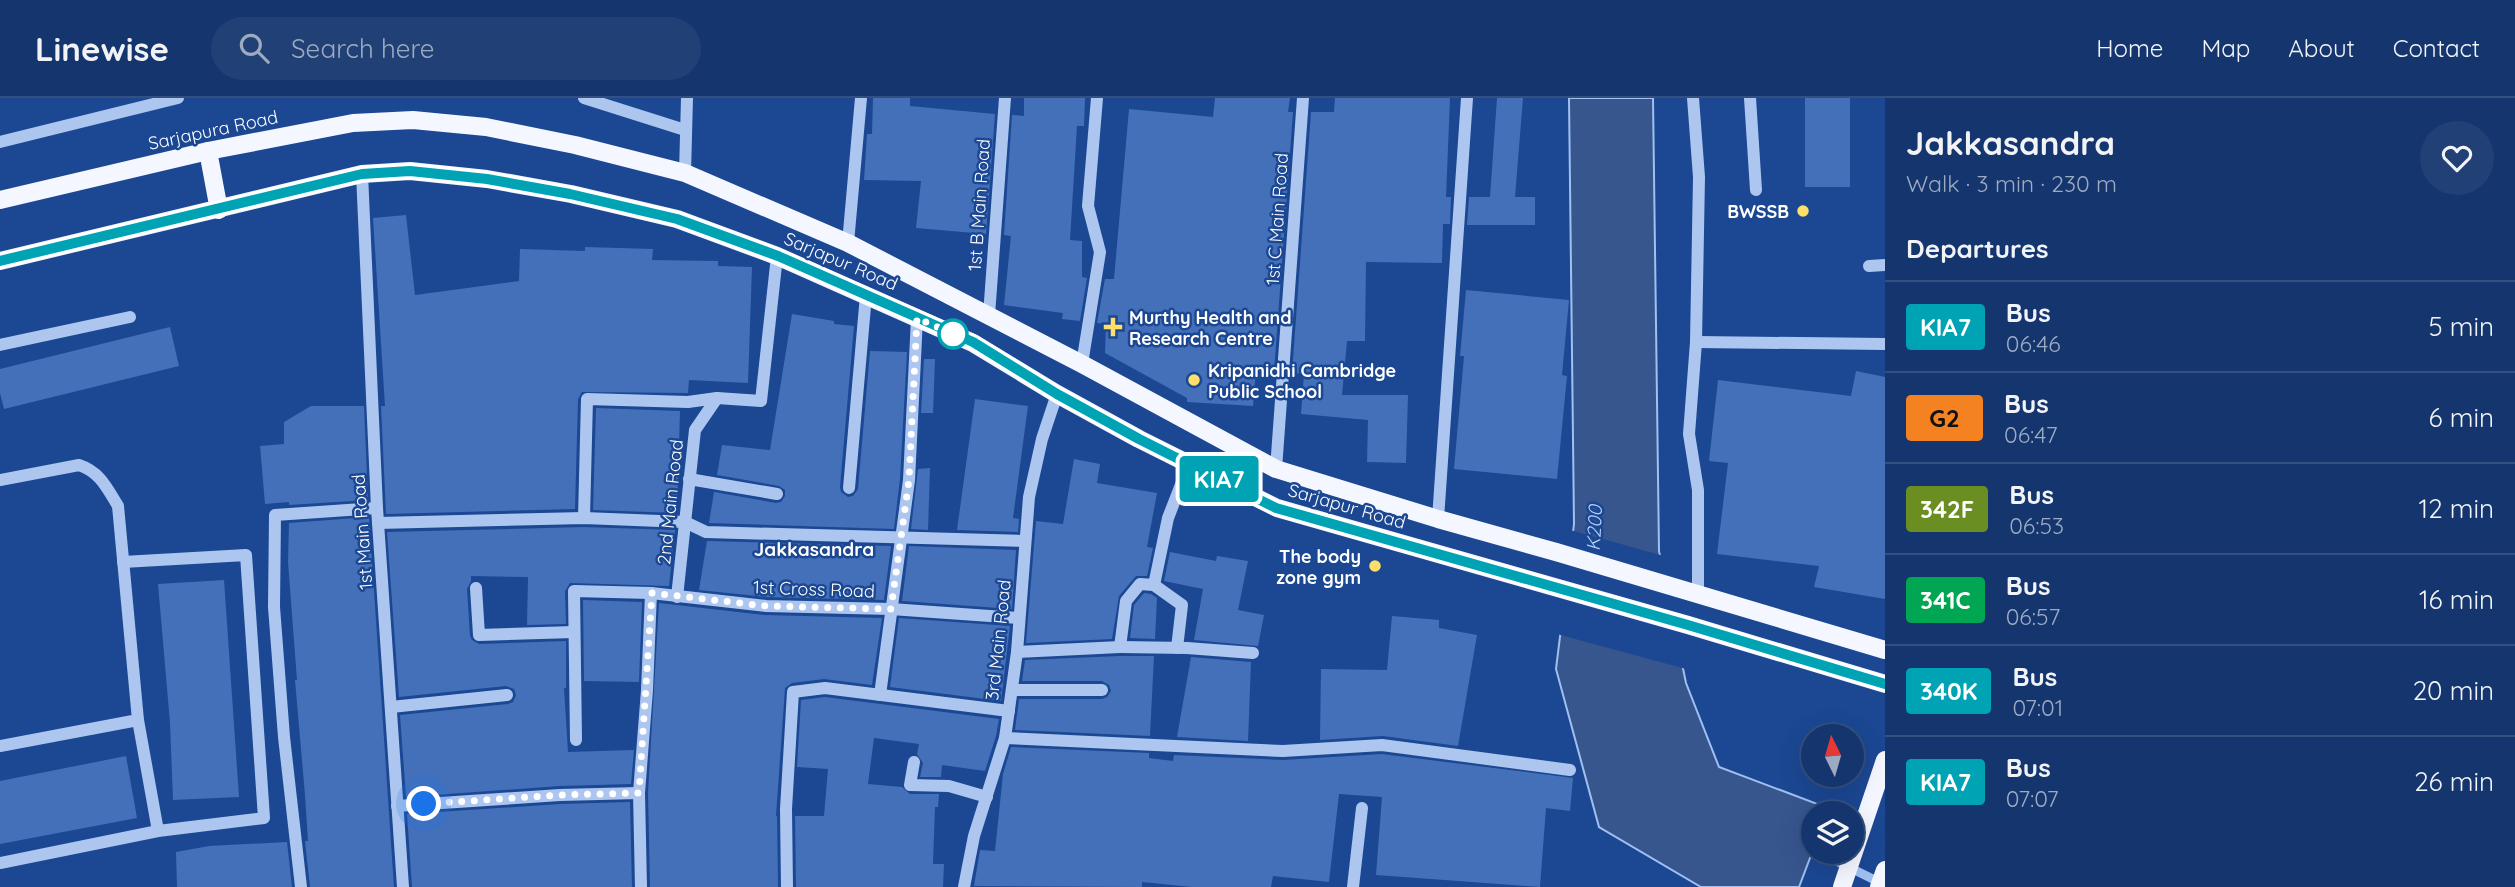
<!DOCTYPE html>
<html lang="en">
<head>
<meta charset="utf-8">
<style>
  :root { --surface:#14356e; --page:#214076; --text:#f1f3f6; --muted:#9dabc2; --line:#335081 }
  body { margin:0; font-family:Quicksand,sans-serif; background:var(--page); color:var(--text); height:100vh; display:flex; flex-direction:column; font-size:26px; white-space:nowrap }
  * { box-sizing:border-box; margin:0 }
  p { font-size:23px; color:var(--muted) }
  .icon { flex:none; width:38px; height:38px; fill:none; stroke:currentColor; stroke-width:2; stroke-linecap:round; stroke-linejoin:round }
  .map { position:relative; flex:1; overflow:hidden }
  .details { display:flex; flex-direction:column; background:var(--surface); width:630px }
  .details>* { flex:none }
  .badge { padding:0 14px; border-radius:5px; font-size:24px; line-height:46px }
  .needle { width:46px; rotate:355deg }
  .fabs { position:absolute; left:1801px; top:626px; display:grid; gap:14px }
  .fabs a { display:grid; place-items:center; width:63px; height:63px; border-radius:50%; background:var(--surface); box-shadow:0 7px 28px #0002,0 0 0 2px var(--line); font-size:35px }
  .you { position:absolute; width:35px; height:35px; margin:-18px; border:5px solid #fff; border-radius:50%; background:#1a73e8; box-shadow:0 0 0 10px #1a73e833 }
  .map>.badge { position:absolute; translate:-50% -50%; box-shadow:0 0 0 4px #fff }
  h2 { padding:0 21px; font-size:26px; line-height:63px }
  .round { display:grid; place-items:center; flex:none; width:74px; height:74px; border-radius:37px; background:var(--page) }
  .headline { display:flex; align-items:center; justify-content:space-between; height:119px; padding:0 21px }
  h1 { font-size:33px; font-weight:700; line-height:52px }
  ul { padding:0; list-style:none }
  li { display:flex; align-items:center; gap:21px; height:91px; padding:0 21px; border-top:2px solid var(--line) }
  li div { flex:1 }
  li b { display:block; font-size:26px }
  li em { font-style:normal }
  li .badge { min-width:77px; font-weight:700; text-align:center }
  header { display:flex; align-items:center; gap:42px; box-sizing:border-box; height:98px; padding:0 35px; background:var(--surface); border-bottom:2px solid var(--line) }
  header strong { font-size:33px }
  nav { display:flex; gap:38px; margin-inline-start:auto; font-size:24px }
  .search { width:490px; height:63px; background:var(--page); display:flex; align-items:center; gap:18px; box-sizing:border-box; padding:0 24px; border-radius:38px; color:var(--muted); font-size:26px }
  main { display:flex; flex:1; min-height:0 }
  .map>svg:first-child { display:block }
  .water { fill:#37568e; stroke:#9fc0f1; stroke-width:2 }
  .pier { fill:#1b4793 }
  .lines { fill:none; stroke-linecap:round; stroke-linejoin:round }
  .stream { stroke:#9fc0f1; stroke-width:9 }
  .building { fill:#4470ba }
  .minor { stroke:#acc6ef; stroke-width:12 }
  .major { stroke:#f4f7ff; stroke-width:18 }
  .line-casing { stroke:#fff; stroke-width:16 }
  .line { stroke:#00a3b4; stroke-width:10 }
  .walk { stroke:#fff; stroke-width:7; stroke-dasharray:0 12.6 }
  .poi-dot { fill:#ffde6a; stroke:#1b4793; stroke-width:2.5 }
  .stop-dot { fill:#fff; stroke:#00a3b4; stroke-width:3.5 }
  .labels { text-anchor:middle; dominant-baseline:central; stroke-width:5; stroke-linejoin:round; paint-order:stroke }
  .street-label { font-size:18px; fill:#fff; stroke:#1b4793 }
  .poi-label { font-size:18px; font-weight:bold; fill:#fff; stroke:#1b4793; text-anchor:end }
  .water-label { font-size:19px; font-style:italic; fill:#b8d0f6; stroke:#1b4793 }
  .neighbourhood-label { font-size:19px; font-weight:bold; fill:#fff; stroke:#1b4793 }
</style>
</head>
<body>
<header>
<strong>Linewise</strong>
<div class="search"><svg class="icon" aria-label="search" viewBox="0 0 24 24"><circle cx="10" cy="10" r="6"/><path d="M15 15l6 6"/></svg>Search here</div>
<nav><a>Home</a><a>Map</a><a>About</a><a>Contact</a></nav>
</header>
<main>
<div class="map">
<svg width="1885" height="789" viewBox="0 0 1885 789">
  <rect width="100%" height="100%" fill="#1b4793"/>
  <polygon class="water" points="1569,0 1653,0 1659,453 1686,585 1719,669 1828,710 1826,716 1813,716 1813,752 1799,789 1701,789 1599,729 1556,571 1574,426"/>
  <polygon class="pier" points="1570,432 1664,458 1686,571 1557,536"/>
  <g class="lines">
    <polyline class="stream" points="1818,754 1883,786"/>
  </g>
  <g class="building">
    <polygon points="873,0 910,0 910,8 995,16 986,136 916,130 921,83 864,82 867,36 872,36"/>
    <polygon points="1024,0 1085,0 1084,28 1077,28 1070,142 1082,143 1082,179 1087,180 1080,223 1062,221 1063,215 1004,207 1011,138 1004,137 1012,17 1024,18"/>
    <polygon points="1215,0 1290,0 1288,14 1293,14 1274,274 1256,273 1253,308 1187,304 1187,300 1105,255 1106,226 1097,225 1105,181 1114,181 1129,11 1213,19"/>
    <polygon points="1335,0 1450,0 1446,99 1451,99 1450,126 1443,126 1442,165 1366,164 1365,243 1347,243 1342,297 1408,297 1406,365 1367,364 1368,322 1301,316 1304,276 1292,275 1311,14 1334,14"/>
    <polygon points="1497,0 1523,0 1515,99 1535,99 1535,127 1467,127 1469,99 1490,99"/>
    <rect x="1805" y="0" width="45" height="89"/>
    <polygon points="406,117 415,197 519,183 520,151 585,153 585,149 653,151 652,162 718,163 718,168 752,169 748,285 689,282 688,295 582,294 578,301 575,411 386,416 381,308 385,308 373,120"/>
    <polygon points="1466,192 1569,202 1562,277 1567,278 1557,381 1454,371 1464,258 1460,258"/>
    <polygon points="792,216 834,223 834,226 854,228 840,389 841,394 848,399 853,398 858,391 870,253 907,254 900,381 894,431 709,425 714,394 776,405 781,404 785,398 785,392 779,388 717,377 722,347 770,352"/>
    <polygon points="170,229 179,268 4,311 0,295 0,271"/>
    <polygon points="924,261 935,261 933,315 921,315"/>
    <polygon points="1856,273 1885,279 1885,501 1814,489 1819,468 1717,456 1728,365 1709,363 1718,282 1851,298"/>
    <polygon points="975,301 1028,308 1013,420 1019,421 1018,434 957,432"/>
    <polygon points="311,308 364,308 368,402 289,407 289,404 265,406 260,348 284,346 284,324"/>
    <polygon points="596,310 680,313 677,415 593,412"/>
    <polygon points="1074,361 1100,366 1097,385 1157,395 1147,449 1153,450 1147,478 1136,478 1119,498 1112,541 1026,545 1036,423 1063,426"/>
    <polygon points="930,370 928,432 911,431 918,371"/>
    <polygon points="369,419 394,789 310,789 305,743 308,743 305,697 295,582 297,582 288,464 289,425"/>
    <polygon points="584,429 675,432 669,488 570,485 565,493 566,526 527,527 528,479 471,478 471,483 467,491 470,538 472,542 479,546 566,543 566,590 564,590 568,654 634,652 631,686 560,688 406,699 400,617 508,606 513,604 516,597 514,591 506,588 399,599 387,434"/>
    <polygon points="707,443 891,448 884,502 767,499 699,492"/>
    <polygon points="909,448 1016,452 1012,511 902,503"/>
    <polygon points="1170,454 1216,463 1217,458 1248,463 1238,512 1264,517 1258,548 1194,542 1203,491 1164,483"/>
    <polygon points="224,482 239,699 173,702 170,625 158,486"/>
    <polygon points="1144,495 1151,496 1157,500 1155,541 1130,540 1134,507"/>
    <polygon points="583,502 642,504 639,584 584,583"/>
    <polygon points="659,505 765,517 882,520 872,587 824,581 792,585 785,590 776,718 777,718 778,789 650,789 648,695"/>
    <polygon points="1392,518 1439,522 1439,530 1477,537 1458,648 1383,638 1320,642 1321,571 1387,572"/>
    <polygon points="899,520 1010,528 1001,603 890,589"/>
    <polygon points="1120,558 1154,558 1150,638 1015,632 1019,601 1102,601 1107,599 1111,593 1109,587 1102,583 1022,583 1025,562"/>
    <polygon points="1191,559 1251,564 1248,643 1177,639"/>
    <polygon points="825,599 999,621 996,638 985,673 942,667 941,679 920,679 923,665 917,656 919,646 874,640 868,686 902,689 910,696 939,696 938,709 935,709 933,766 944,766 943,789 796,789 795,718 824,718 828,671 797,669 801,602"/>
    <polygon points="1011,649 1149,655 1149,660 1173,663 1174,657 1283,662 1382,656 1573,680 1570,713 1546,710 1540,789 1376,777 1382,699 1339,696 1329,784 1273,778 1271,789 1192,789 1142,784 1142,789 974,788 980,752 995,753 1003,676"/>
    <polygon points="126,658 137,720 0,746 0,683"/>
    <polygon points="630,704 632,789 412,789 407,716 560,706"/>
    <polygon points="287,744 292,789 177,789 176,754 209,748"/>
  </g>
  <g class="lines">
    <g class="minor">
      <polyline points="584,0 685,32"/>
      <polyline points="1693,0 1699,79 1696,244 1689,336 1698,392 1698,497"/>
      <polyline points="1750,0 1756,92"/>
      <polyline points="0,44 178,0"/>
      <polyline points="685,75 687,0"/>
      <polyline points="362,76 377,410 403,789"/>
      <polyline points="848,145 861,0"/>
      <polyline points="1869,168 1885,167"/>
      <polyline points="989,217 1005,0"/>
      <polyline points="1696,244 1885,246"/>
      <polyline points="0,247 130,219"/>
      <polyline points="1082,266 1100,154 1088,108 1097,0"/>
      <polyline points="1276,371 1303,0"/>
      <polyline points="689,381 777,396"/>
      <path d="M 0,382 L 79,367 C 100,374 107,390 118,408 L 138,622 L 0,648"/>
      <polyline points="849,390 866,197"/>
      <polyline points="584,420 587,301 688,304 717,300"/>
      <polyline points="1438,421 1467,0"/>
      <polyline points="378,425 584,420 685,424 706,434 1025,443"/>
      <polyline points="123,464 246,457 264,720 158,733"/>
      <polyline points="1154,487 1182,507 1177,550"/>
      <polyline points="476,490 479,537 574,534"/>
      <polyline points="677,499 695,332 717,300 761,303 777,158"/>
      <polyline points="1120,549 1187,550 1253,555"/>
      <polyline points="1017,554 1120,549 1126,503 1140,486 1154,487 1168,420 1189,366"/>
      <polyline points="1012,592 1102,592"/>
      <polyline points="880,597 909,382 917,220"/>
      <polyline points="391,609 507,597"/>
      <polyline points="1005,640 1283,653 1382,647 1570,672"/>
      <polyline points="576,642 574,493 651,495 766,508 891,511 1019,520"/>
      <polyline points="914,664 910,687 949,688 987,699"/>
      <polyline points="397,708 560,697 639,695"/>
      <polyline points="0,765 158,733 138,622"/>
      <polyline points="301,789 284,639 274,509 275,417 377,410"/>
      <polyline points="641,789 639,695 647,592 651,495"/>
      <polyline points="787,789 786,711 793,594 825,590 1009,613"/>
      <polyline points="964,789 974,738 1005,640 1017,554 1029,399 1042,341 1057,296"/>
      <polyline points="1353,789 1362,710"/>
    </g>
    <g class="major">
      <polyline points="208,53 219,112"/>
      <polyline points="0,102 208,53 353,25 413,22 486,29 575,47 685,75 848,145 1082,266 1276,371 1438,421 1556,454 1885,552"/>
      <polyline points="0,163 362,76 410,73 487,81 571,96 677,121 777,158 973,245 1057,296 1139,341 1277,410 1688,527 1885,586"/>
      <polyline points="1842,789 1885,662"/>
      <polyline points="1879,789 1885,772"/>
    </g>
  </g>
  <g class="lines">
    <defs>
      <polyline id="line" points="0,163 362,76 410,73 487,81 570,96 677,121 778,158 973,244 1057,296 1139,341 1276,410 1688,527 1885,586"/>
    </defs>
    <use href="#line" class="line-casing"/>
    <use href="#line" class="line"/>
    <polyline class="walk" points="424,706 560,697 639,695 652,495 766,508 891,511 909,382 917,220 953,236"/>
  </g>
  <g class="poi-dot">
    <circle cx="1803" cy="113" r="7"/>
    <path d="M1109.5 218.5h7v7h7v7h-7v7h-7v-7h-7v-7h7z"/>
    <circle cx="1194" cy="282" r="7"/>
    <circle cx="1375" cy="468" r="7"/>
  </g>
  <circle class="stop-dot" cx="953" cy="236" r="14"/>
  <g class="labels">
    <g class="street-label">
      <text transform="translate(213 32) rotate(-12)">Sarjapura Road</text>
      <text transform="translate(979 107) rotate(-86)">1st B Main Road</text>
      <text transform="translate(1277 121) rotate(-86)">1st C Main Road</text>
      <text transform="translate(841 163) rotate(23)">Sarjapur Road</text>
      <text transform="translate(670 404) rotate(-84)">2nd Main Road</text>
      <text transform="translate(1347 408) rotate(16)">Sarjapur Road</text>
      <text transform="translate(362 434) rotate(-94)">1st Main Road</text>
      <text transform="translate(814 491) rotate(2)">1st Cross Road</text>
      <text transform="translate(998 542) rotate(-84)">3rd Main Road</text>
    </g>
    <g class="poi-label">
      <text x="1789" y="113">BWSSB</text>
      <text x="1129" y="219" text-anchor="start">Murthy Health and<tspan x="1129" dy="21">Research Centre</tspan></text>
      <text x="1208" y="272" text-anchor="start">Kripanidhi Cambridge<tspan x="1208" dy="21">Public School</tspan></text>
      <text x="1361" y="458">The body<tspan x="1361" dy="21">zone gym</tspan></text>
    </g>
    <g class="water-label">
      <text transform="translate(1594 430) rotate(-87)">K200</text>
    </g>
    <g class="neighbourhood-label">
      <text x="814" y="451">Jakkasandra</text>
    </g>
  </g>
</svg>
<div class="fabs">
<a><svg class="needle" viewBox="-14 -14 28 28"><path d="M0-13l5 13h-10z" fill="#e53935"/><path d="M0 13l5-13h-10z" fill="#9dabc2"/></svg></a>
<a><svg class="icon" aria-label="layers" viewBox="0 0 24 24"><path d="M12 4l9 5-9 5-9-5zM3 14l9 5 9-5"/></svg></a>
</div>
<div class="you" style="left:424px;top:706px"></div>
<b class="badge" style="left:1219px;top:381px;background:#00a3b4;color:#fff">KIA7</b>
</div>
<section class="details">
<div class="headline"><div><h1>Jakkasandra</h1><p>Walk · 3 min · 230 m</p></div><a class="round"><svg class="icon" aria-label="heart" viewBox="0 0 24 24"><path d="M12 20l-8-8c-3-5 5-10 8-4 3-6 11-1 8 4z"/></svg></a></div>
<h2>Departures</h2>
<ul>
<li><span class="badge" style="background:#00a3b4;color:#fff">KIA7</span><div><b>Bus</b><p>06:46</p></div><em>5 min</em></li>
<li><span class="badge" style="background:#f58220;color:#111">G2</span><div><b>Bus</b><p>06:47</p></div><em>6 min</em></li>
<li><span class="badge" style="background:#6b8e23;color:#fff">342F</span><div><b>Bus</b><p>06:53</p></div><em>12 min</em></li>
<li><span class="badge" style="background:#00a651;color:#fff">341C</span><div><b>Bus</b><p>06:57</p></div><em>16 min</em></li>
<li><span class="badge" style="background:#00a3b4;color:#fff">340K</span><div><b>Bus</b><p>07:01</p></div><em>20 min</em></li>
<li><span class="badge" style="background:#00a3b4;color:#fff">KIA7</span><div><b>Bus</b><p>07:07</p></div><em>26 min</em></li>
</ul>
</section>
</main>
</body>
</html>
